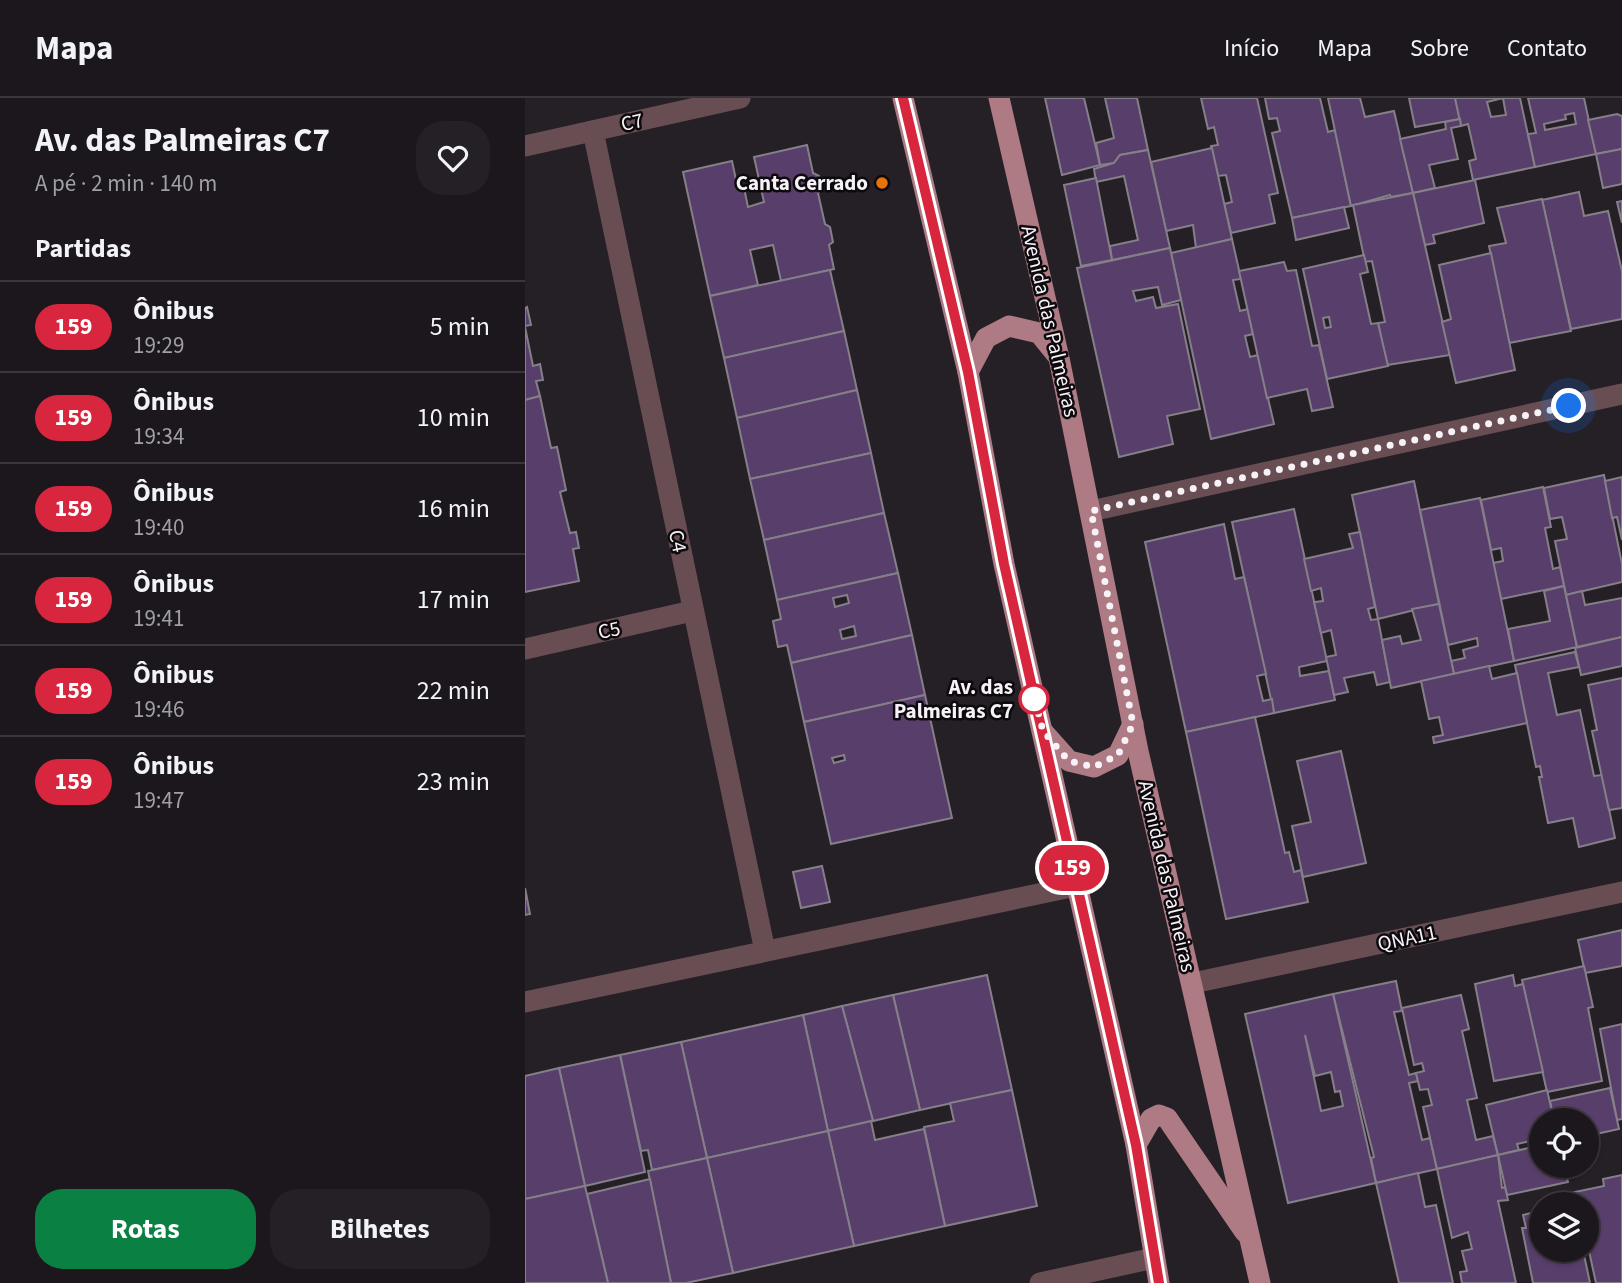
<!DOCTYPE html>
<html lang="pt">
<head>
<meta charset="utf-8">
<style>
  :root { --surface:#1c171c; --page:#252025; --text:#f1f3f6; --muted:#a09fa3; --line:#3a363b; --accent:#0b8043 }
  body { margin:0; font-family:"Source Sans 3",sans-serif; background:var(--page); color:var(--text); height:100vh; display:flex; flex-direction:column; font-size:26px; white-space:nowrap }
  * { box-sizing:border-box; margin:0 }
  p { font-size:23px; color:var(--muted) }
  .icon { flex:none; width:38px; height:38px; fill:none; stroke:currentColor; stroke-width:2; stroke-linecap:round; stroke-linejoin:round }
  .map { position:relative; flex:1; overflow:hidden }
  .drawer { display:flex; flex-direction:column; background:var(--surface); width:525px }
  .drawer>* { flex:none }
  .badge { padding:0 14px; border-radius:23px; font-size:24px; line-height:46px }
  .tools { position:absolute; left:1004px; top:1010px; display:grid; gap:14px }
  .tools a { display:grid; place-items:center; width:70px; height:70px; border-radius:50%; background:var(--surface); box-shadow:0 2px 5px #0004,0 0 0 2px var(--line); font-size:35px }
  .you { position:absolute; width:35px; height:35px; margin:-18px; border:5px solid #fff; border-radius:50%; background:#1a73e8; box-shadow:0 0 0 10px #1a73e833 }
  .map>.badge { position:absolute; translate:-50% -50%; box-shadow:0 0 0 4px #fff }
  h2 { padding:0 35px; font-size:26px; line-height:63px }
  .round { display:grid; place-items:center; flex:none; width:74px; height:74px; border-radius:28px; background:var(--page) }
  .overview { display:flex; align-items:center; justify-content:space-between; height:119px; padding:0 35px }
  h1 { font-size:33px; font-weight:700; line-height:52px }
  .action { display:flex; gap:14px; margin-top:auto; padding:14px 35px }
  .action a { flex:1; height:80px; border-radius:28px; background:var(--accent); color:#fff; font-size:28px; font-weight:700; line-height:80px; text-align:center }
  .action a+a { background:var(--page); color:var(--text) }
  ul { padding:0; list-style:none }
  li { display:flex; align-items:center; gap:21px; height:91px; padding:0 35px; border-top:2px solid var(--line) }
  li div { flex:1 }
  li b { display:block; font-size:26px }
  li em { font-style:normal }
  li .badge { min-width:77px; font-weight:700; text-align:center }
  header { display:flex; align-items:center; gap:42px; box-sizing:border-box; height:98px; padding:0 35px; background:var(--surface); border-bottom:2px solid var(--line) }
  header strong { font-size:33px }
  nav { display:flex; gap:38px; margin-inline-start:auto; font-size:24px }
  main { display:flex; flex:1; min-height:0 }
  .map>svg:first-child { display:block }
  .building { fill:#583e6a; stroke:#857f89; stroke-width:2; fill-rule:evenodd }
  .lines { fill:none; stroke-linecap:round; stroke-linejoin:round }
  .minor { stroke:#684e53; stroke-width:21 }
  .major { stroke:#ae7a84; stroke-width:21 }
  .line-casing { stroke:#fff; stroke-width:16 }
  .line { stroke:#d7263d; stroke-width:10 }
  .walk { stroke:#f7f2f8; stroke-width:7; stroke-dasharray:0 12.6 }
  .food-dot { fill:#e8710a; stroke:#0d0a0d; stroke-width:2.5 }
  .stop-dot { fill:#fff; stroke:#d7263d; stroke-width:3.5 }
  .labels { text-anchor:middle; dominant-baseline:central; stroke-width:5; stroke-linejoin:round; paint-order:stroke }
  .street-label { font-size:21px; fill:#f7f2f8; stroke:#0d0a0d }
  .poi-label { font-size:21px; font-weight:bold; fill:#f7f2f8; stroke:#0d0a0d; text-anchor:end }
  .stop-label { font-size:21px; font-weight:bold; fill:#f7f2f8; stroke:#0d0a0d; text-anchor:end }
</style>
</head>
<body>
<header>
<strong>Mapa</strong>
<nav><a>Início</a><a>Mapa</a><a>Sobre</a><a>Contato</a></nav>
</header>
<main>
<section class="drawer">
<div class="overview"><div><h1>Av. das Palmeiras C7</h1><p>A pé · 2 min · 140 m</p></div><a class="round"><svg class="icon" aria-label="heart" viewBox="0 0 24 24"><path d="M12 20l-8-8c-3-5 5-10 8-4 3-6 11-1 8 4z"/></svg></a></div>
<h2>Partidas</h2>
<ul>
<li><span class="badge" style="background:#d7263d;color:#fff">159</span><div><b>Ônibus</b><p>19:29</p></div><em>5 min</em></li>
<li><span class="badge" style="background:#d7263d;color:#fff">159</span><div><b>Ônibus</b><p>19:34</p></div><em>10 min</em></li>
<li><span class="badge" style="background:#d7263d;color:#fff">159</span><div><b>Ônibus</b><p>19:40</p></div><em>16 min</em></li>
<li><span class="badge" style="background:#d7263d;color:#fff">159</span><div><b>Ônibus</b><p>19:41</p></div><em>17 min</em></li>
<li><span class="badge" style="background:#d7263d;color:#fff">159</span><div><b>Ônibus</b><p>19:46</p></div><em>22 min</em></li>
<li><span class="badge" style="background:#d7263d;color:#fff">159</span><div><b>Ônibus</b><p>19:47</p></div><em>23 min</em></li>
</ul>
<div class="action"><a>Rotas</a><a>Bilhetes</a></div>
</section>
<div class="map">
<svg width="1097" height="1185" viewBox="0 0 1097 1185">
  <rect width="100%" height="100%" fill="#251f26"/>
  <g class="building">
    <polygon points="520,0 559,0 575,67 537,77"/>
    <polygon points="580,0 612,0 623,52 595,57 589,65 575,67 571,45 589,40"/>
    <polygon points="676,0 732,0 753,95 744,97 750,125 706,135 699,106 707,104 701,77 693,78 686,48 693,47 689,29 683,31"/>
    <polygon points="740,0 795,0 803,34 810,32 826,108 767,120 747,35 755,33 752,20 744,21"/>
    <polygon points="803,0 835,0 840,19 869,13 888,95 866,99 865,97 826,108"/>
    <polygon points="884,0 930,0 935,21 890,29"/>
    <path d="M 930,0 L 995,0 L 1010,69 L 948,82 L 944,63 L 951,61 L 943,26 L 936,28 ZM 978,0 L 981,17 L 966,19 L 962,4 Z"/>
    <path d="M 1003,0 L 1059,0 L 1071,56 L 1010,69 L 1003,36 L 1011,35 ZM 1049,15 L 1051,26 L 1020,32 L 1019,26 L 1041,21 L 1040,17 Z"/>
    <polygon points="1092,16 1097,18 1097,51 1071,56 1063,22"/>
    <polygon points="935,21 936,28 926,30 933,61 904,67 910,90 888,95 875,41 921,31 920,24"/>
    <polygon points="282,47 288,75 294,78 297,91 293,95 300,126 305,129 308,144 304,147 309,171 256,183 248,147 225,152 233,187 185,198 158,74 207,63 213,91 219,90 223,109 239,104 229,59"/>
    <polygon points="687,50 707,141 671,150 668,127 641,133 626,64"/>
    <polygon points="1097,51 1097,86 1078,90 1071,56"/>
    <polygon points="623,52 645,150 587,162 585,148 613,142 599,78 571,84 569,71 589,65 595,57"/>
    <polygon points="571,80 587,162 556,168 539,87"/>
    <polygon points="950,82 959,125 908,137 910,145 900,147 888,95"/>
    <polygon points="1054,94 1059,118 1083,113 1097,173 1097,221 1046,231 1017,102"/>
    <polygon points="888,95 925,257 862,267 853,225 860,224 847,163 840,164 828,107"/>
    <polygon points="1017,101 1046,233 984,245 964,148 981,145 972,110"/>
    <polygon points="1097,103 1097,125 1092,104"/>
    <polygon points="819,109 824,130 771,142 767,120"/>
    <polygon points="707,141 716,181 708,182 715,213 723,211 728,236 720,238 725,259 733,257 749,326 686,341 646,155"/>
    <polygon points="645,150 656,202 637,207 633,189 608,193 611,203 628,199 631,210 653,206 675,311 642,318 648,346 594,359 552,170"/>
    <polygon points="966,155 990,272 931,285 917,224 926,221 914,167"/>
    <path d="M 839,157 L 843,174 L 835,176 L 846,226 L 853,225 L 863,268 L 802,281 L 778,171 ZM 804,219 L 806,229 L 800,230 L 798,220 Z"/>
    <polygon points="759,164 762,173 771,172 787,248 794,247 808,309 787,313 782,291 742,300 714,173"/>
    <polygon points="305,172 319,233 199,260 185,198"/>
    <polygon points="2,209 6,227 0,228 0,210"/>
    <polygon points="0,229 8,268 15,266 18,282 11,283 15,298 0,302"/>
    <polygon points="319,233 332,292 212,320 199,260"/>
    <polygon points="332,292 346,355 225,381 212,320"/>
    <polygon points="15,298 26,350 32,349 41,392 35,394 45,435 51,434 54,450 48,451 54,483 0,494 0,302"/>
    <polygon points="346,355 359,415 239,442 225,381"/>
    <polygon points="1079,377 1097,466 1097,484 1041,497 1030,443 1042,441 1037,419 1025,421 1019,390"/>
    <polygon points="1097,379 1097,442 1092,419 1087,420 1080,383"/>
    <polygon points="889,383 914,506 853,521 827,397"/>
    <polygon points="1018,389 1026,429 1020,430 1028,471 1035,469 1039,488 976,501 968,465 978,463 976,450 966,452 956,402"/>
    <polygon points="955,400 989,563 929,576 926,563 940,560 938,552 953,548 952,540 923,547 895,412"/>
    <polygon points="769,411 802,563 774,569 775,578 804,573 810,602 749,615 707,424"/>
    <polygon points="359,415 373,475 252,502 239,442"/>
    <polygon points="699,426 710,481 719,479 741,576 732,578 738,603 747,601 749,615 661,634 620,444"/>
    <polygon points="835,434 850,509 843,511 846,522 853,521 865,584 852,587 849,574 819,580 823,594 809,597 801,559 811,557 806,532 796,535 789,504 798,503 796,490 786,493 779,461 828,450 824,436"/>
    <path d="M 373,475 L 387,537 L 266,565 L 262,547 L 253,549 L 248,523 L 256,521 L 252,502 ZM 322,497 L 324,505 L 310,509 L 308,500 ZM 329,528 L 331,538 L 317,541 L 315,532 Z"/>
    <polygon points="1039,488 1052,549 989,563 983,531 1025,523 1019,493"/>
    <polygon points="1057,493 1060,507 1097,500 1097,539 1052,549 1041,497"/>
    <polygon points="914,506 929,576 866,590 857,542 875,538 877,546 896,542 887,511"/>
    <polygon points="387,537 400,597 279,624 266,565"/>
    <polygon points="1097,539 1097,568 1056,577 1050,550"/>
    <polygon points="1050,554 1054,569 1023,575 1032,617 1055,612 1069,678 1077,677 1090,740 1054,749 1048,720 1023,725 1014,679 1017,679 1015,668 1011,669 990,567"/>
    <polygon points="964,568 967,581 992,575 1002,625 909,645 908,639 918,637 914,619 904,621 896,583"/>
    <polygon points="1097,580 1097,710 1084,712 1067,633 1072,632 1063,587"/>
    <path d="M 400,597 L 427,720 L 306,746 L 279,624 ZM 319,657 L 320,662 L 309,665 L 307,660 Z"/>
    <polygon points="730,619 760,755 764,754 769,774 776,772 783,804 701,821 661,634"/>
    <polygon points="816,653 841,765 778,779 767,728 786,724 772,663"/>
    <polygon points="297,768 305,804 276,810 268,774"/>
    <polygon points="0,790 5,816 0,817"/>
    <polygon points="1097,832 1097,868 1060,875 1053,842"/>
    <polygon points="1059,868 1068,909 1063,910 1077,983 1022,994 997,882"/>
    <polygon points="462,877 487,992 395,1012 368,897"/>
    <polygon points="988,877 990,888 998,886 1018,974 969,983 950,886"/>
    <polygon points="871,883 877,913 869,914 884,977 891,975 893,983 884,985 897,1042 905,1040 912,1071 851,1085 846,1060 849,1059 808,896"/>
    <path d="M 808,896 L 851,1085 L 763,1105 L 720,916 ZM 780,937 L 790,978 L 806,974 L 810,994 L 815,993 L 818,1008 L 796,1013 Z"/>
    <polygon points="368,897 395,1012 348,1023 317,908"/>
    <polygon points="936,897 944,931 937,933 952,1000 942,1002 951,1042 968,1038 973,1057 912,1071 898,1009 907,1007 903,991 895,992 891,975 899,973 897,965 889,967 877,910"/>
    <polygon points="317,908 348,1023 303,1033 278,917"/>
    <polygon points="278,917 303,1033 182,1060 156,944"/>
    <polygon points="1097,926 1097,1021 1092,1022 1075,931"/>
    <polygon points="156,944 182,1060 127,1072 123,1052 116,1053 95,957"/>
    <polygon points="95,957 120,1074 60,1088 34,970"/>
    <polygon points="34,970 60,1088 0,1101 0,978"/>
    <polygon points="1085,990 1094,1031 1062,1038 1062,1022 1029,1022 1025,1003"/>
    <polygon points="487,992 512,1108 420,1128 399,1029 429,1023 425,1005"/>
    <polygon points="1022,992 1029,1022 1017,1022 1017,1047 1012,1048 1010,1042 992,1046 994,1052 973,1057 961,1007"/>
    <polygon points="346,1023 350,1042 399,1031 420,1128 329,1148 303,1033"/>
    <polygon points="303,1033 329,1148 208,1175 182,1060"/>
    <polygon points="1017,1047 1017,1068 1039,1068 1043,1084 982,1097 973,1057"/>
    <polygon points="973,1057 977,1090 980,1089 983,1102 973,1103 991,1185 937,1185 935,1174 942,1173 937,1153 947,1151 943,1134 927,1140 912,1071"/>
    <polygon points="182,1060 208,1175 161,1185 146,1185 123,1073"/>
    <polygon points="1039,1068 1060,1068 1061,1072 1041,1077"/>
    <polygon points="893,1075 900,1109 911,1107 928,1185 874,1185 851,1085"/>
    <polygon points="1097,1077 1097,1185 1071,1185 1062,1144 1062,1106 1048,1106 1045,1095 1079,1088 1078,1081"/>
    <polygon points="125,1081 146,1185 83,1185 62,1096"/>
    <polygon points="60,1088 83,1185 0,1185 0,1101"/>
    <polygon points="1046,1097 1048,1106 1022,1106 1021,1102"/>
    <polygon points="1017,1112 1017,1152 1058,1152 1065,1185 1008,1185 997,1130 1001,1130 998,1117"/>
  </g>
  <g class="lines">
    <g class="minor">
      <polyline points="68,33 240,853"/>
      <polyline points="0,48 215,0"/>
      <polyline points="566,413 1097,296"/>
      <polyline points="0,551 167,513"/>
      <polyline points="668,885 1097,794"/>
      <polyline points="0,904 551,788"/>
      <polyline points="515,1185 629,1160"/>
    </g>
    <g class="major">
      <polyline points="378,0 443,274 479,466 611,1047 634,1185"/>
      <polyline points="474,0 534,260 613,653 735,1185"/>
      <polyline points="443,274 461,240 484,228 514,235 531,256"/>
      <polyline points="519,635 544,663 569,669 593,657 608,626"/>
      <polyline points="611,1047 626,1021 634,1017 642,1020 720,1134"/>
    </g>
  </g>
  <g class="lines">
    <defs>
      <polyline id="line" points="378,0 443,274 479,466 611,1047 634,1185"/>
    </defs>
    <use href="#line" class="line-casing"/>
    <use href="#line" class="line"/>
    <polyline class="walk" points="509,601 507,590 518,633 544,663 569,669 593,657 608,626 566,413 1044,308"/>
  </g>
  <circle class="food-dot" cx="357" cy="85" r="7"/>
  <circle class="stop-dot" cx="509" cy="601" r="14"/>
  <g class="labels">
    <g class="street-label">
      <text transform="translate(107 24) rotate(-13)">C7</text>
      <text transform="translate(525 223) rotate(77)">Avenida das Palmeiras</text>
      <text transform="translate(153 443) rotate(78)">C4</text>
      <text transform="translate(84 532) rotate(-13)">C5</text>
      <text transform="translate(642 778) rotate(77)">Avenida das Palmeiras</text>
      <text transform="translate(882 840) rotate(-12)">QNA11</text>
    </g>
    <g class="poi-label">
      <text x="343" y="85">Canta Cerrado</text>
    </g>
    <g class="stop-label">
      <text x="488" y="589">Av. das<tspan x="488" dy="24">Palmeiras C7</tspan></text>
    </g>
  </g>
</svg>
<div class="tools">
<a><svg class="icon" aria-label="locate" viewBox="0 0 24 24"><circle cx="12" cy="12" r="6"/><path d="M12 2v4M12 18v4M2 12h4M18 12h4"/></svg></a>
<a><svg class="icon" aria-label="layers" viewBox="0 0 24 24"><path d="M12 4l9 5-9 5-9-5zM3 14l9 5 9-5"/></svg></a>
</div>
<div class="you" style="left:1044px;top:308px"></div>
<b class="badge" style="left:547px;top:770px;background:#d7263d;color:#fff">159</b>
</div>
</main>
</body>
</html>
